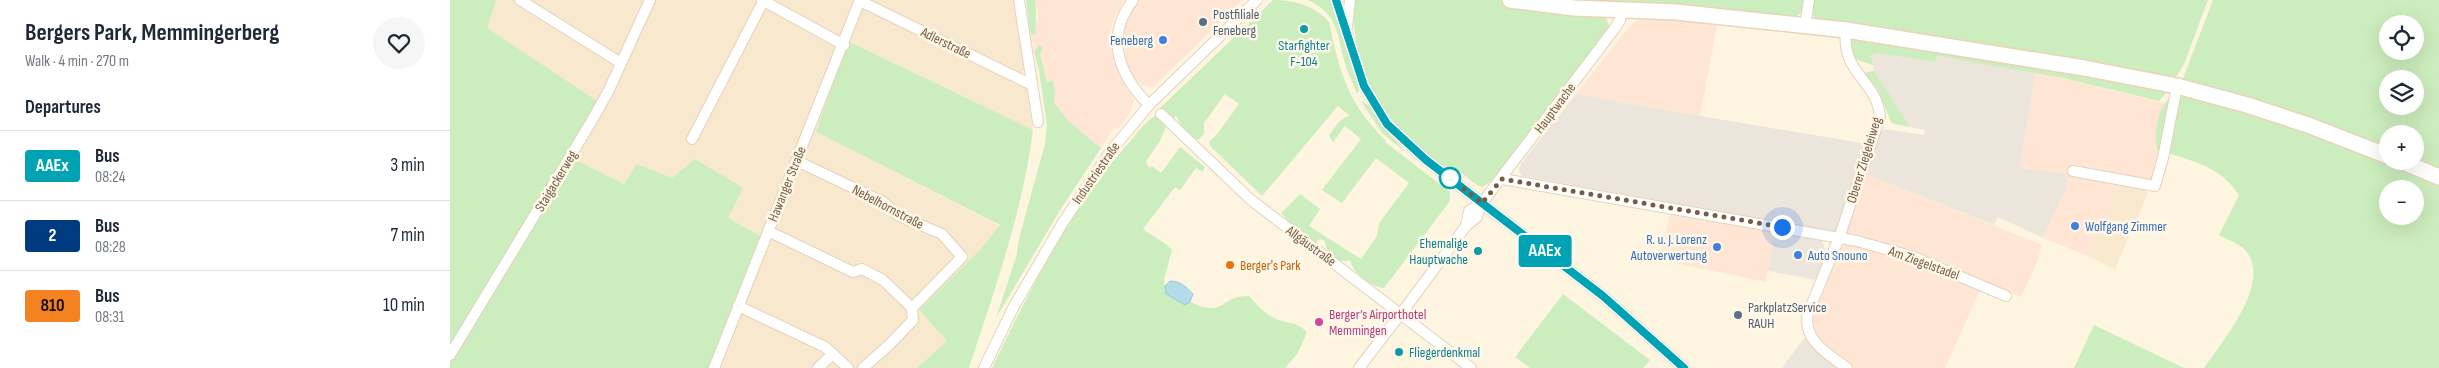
<!DOCTYPE html>
<html lang="en">
<head>
<meta charset="utf-8">
<style>
  :root { --surface:#fff; --page:#f6f6f7; --text:#1f2937; --muted:#747a83; --line:#e0e1e3 }
  body { margin:0; font-family:"Sofia Sans Condensed",sans-serif; background:var(--page); color:var(--text); height:100vh; display:flex; flex-direction:column; font-size:19px; white-space:nowrap }
  * { box-sizing:border-box; margin:0 }
  p { font-size:16px; color:var(--muted) }
  .icon { flex:none; width:28px; height:28px; fill:none; stroke:currentColor; stroke-width:2; stroke-linecap:round; stroke-linejoin:round }
  .map { position:relative; flex:1; overflow:hidden }
  .side { display:flex; flex-direction:column; background:var(--surface); width:450px }
  .side>* { flex:none }
  .badge { padding:0 10px; border-radius:4px; font-size:18px; line-height:32px }
  .buttons { position:absolute; left:1929px; top:15px; display:grid; gap:10px }
  .buttons a { display:grid; place-items:center; width:45px; height:45px; border-radius:50%; background:var(--surface); box-shadow:0 5px 20px #0002; font-size:25px }
  .you { position:absolute; width:25px; height:25px; margin:-12px; border:4px solid #fff; border-radius:50%; background:#1a73e8; box-shadow:0 0 0 8px #1a73e833 }
  .map>.badge { position:absolute; translate:-50% -50%; box-shadow:0 0 0 2px #fff }
  h2 { padding:0 25px; font-size:19px; line-height:45px }
  .round { display:grid; place-items:center; flex:none; width:52px; height:52px; border-radius:26px; background:var(--page) }
  .summary { display:flex; align-items:center; justify-content:space-between; height:85px; padding:0 25px }
  h1 { font-size:24px; font-weight:700; line-height:38px }
  ul { padding:0; list-style:none }
  li { display:flex; align-items:center; gap:15px; height:70px; padding:0 25px; border-top:1px solid var(--line) }
  li div { flex:1 }
  li b { display:block; font-size:19px }
  li em { font-style:normal }
  li .badge { min-width:55px; font-weight:700; text-align:center }
  main { display:flex; flex:1; min-height:0 }
  .map>svg:first-child { display:block }
  .residential { fill:#f7e8ce }
  .commercial { fill:#ffe5d3 }
  .industrial { fill:#ece5dc }
  .green { fill:#ccedbd; fill-rule:evenodd }
  .water { fill:#b3dce9; stroke:#98cbdc }
  .lines { fill:none; stroke-linecap:round; stroke-linejoin:round }
  .street-casing { stroke:#e3d2bb; stroke-width:12 }
  .secondary-casing { stroke:#e9d4b8; stroke-width:18 }
  .street { stroke:#fff; stroke-width:10 }
  .secondary { stroke:#fff; stroke-width:15 }
  .line-casing { stroke:#fff; stroke-width:11 }
  .line { stroke:#00a3b4; stroke-width:8 }
  .walk { stroke:#775c45; stroke-width:5; stroke-dasharray:0 9 }
  .service-dot { fill:#5c6f8a; stroke:#fff8e8; stroke-width:2 }
  .culture-dot { fill:#0f9aa8; stroke:#fff8e8; stroke-width:2 }
  .shop-dot { fill:#3f7fe0; stroke:#fff8e8; stroke-width:2 }
  .stop-dot { fill:#fff; stroke:#00a3b4; stroke-width:2.5 }
  .food-dot { fill:#e8710a; stroke:#fff8e8; stroke-width:2 }
  .hotel-dot { fill:#d1479c; stroke:#fff8e8; stroke-width:2 }
  .labels { text-anchor:middle; dominant-baseline:central; stroke-width:5; stroke-linejoin:round; paint-order:stroke }
  .service-label { font-size:14px; fill:#4e5e75; stroke:#fff8e8; text-anchor:start }
  .shop-label { font-size:14px; fill:#366cbe; stroke:#fff8e8; text-anchor:end }
  .street-label { font-size:14px; fill:#775c45; stroke:#fff8e8 }
  .culture-label { font-size:14px; fill:#0d838f; stroke:#fff8e8 }
  .food-label { font-size:14px; fill:#c56008; stroke:#fff8e8; text-anchor:start }
  .hotel-label { font-size:14px; fill:#b23c85; stroke:#fff8e8; text-anchor:start }
</style>
</head>
<body>
<main>
<section class="side">
<div class="summary"><div><h1>Bergers Park, Memmingerberg</h1><p>Walk · 4 min · 270 m</p></div><a class="round"><svg class="icon" aria-label="heart" viewBox="0 0 24 24"><path d="M12 20l-8-8c-3-5 5-10 8-4 3-6 11-1 8 4z"/></svg></a></div>
<h2>Departures</h2>
<ul>
<li><span class="badge" style="background:#00a3b4;color:#fff">AAEx</span><div><b>Bus</b><p>08:24</p></div><em>3 min</em></li>
<li><span class="badge" style="background:#003b80;color:#fff">2</span><div><b>Bus</b><p>08:28</p></div><em>7 min</em></li>
<li><span class="badge" style="background:#f58220;color:#111">810</span><div><b>Bus</b><p>08:31</p></div><em>10 min</em></li>
</ul>
</section>
<div class="map">
<svg width="1989" height="368" viewBox="0 0 1989 368">
  <rect width="100%" height="100%" fill="#fef5e0"/>
  <g class="residential">
    <polygon points="0,0 567,0 574,73 583,130 399,41 366,132 550,226 530,250 469,311 498,341 467,368 268,368 312,237 278,218 222,178 174,184 124,159"/>
    <polygon points="1671,183 1693,189 1698,193 1665,269 1638,256"/>
  </g>
  <g class="commercial">
    <polygon points="585,0 674,0 663,20 660,36 664,36 669,75 684,100 679,115 668,129 664,127 651,148 617,120 604,102 605,92 602,80 597,82 590,53 593,47 589,45 584,51 580,31 582,35 588,16"/>
    <polygon points="690,0 793,0 702,88 690,84 676,67 674,23"/>
    <polygon points="1199,17 1267,25 1250,116 1126,94 1180,26 1186,21"/>
    <polygon points="1586,72 1715,103 1706,136 1710,156 1702,179 1697,180 1619,167 1619,174 1671,183 1638,256 1593,238 1616,189 1570,168"/>
    <polygon points="1415,174 1592,245 1587,262 1571,297 1460,251 1398,234 1396,232"/>
    <polygon points="1220,211 1325,230 1316,282 1211,260"/>
    <polygon points="1400,244 1455,258 1531,288 1495,368 1405,368 1364,335 1361,317 1388,251 1395,245"/>
  </g>
  <g class="industrial">
    <polygon points="1426,53 1485,62 1486,56 1586,72 1570,168 1618,174 1616,189 1593,238 1548,217 1544,225 1415,174 1431,131 1434,129 1474,135 1475,130 1460,127 1444,104 1424,72 1421,56"/>
    <polygon points="1126,94 1250,116 1417,144 1387,233 1072,176 1069,172 1070,165"/>
    <polygon points="1325,230 1371,239 1376,252 1367,280 1318,271"/>
    <polygon points="1355,337 1366,349 1391,368 1332,368"/>
  </g>
  <g class="green">
    <polygon points="0,0 46,0 37,28 147,101 142,115 0,350"/>
    <path d="M 576,0 L 585,0 C 587,13 585,22 586,34 L 582,35 L 580,31 Z"/>
    <path d="M 823,0 C 843,0 865,5 879,22 C 890,73 897,102 936,141 L 935,142 L 1000,192 L 1000,201 L 934,288 C 921,287 903,273 900,260 C 886,264 876,255 875,241 L 870,239 L 866,242 L 857,240 L 831,213 L 850,194 L 870,209 L 859,226 L 911,259 L 927,236 L 929,223 L 959,183 L 926,158 L 892,203 L 872,190 L 911,139 L 895,126 L 883,142 L 879,136 C 885,127 890,118 900,116 L 888,106 L 812,196 L 760,146 L 759,142 L 768,133 L 789,104 L 775,94 L 754,123 L 754,134 L 748,140 L 735,131 L 726,116 L 722,120 L 709,109 Z"/>
    <path d="M 857,0 L 883,0 L 909,90 L 907,94 C 903,83 897,72 894,60 C 887,33 887,12 857,0 Z"/>
    <path d="M 903,0 L 1057,0 L 1152,15 L 1157,20 L 1159,26 L 1046,179 L 1032,187 C 1022,184 1016,175 1007,170 C 1001,167 994,167 989,163 C 931,122 902,71 903,0 Z"/>
    <polygon points="1127,0 1355,0 1352,11 1345,18 1126,5"/>
    <polygon points="1363,0 1758,0 1734,64 1725,79 1366,20 1361,12"/>
    <path d="M 1763,0 L 1989,0 L 1989,173 L 1965,161 L 1965,134 L 1938,134 L 1937,151 L 1732,81 ZM 1938,24 L 1965,24 L 1965,51 L 1938,51 ZM 1938,79 L 1965,79 L 1965,106 L 1938,106 Z"/>
    <polygon points="1403,38 1460,43 1715,90 1716,93 1709,101 1613,78 1487,56 1485,62 1426,53 1421,56 1423,65 1404,59 1400,44"/>
    <path d="M 398,41 L 583,130 C 573,211 544,291 519,368 L 467,368 L 497,341 L 469,310 L 530,250 L 550,225 L 366,132 Z"/>
    <polygon points="589,45 593,47 590,54 597,82 603,80 605,92 604,102 617,120 651,148 609,212 546,318 566,257 570,235 595,144 597,125 589,71 584,51"/>
    <polygon points="1424,71 1460,127 1444,124 1441,122 1427,88 1416,75 1417,72"/>
    <path d="M 1734,94 L 1863,131 L 1989,182 L 1989,368 L 1754,368 C 1772,342 1826,278 1793,248 C 1787,243 1776,239 1769,235 L 1789,195 C 1771,168 1749,163 1718,153 C 1721,137 1722,106 1734,94 ZM 1938,189 L 1965,189 L 1965,216 L 1938,216 Z"/>
    <path d="M 1720,98 L 1710,156 C 1701,142 1707,107 1720,98 Z"/>
    <polygon points="911,101 919,106 937,132 958,154 932,133"/>
    <path d="M 707,115 L 717,124 L 710,141 L 696,161 L 699,168 L 702,166 L 711,173 L 730,147 L 755,167 L 752,172 L 746,168 L 730,190 L 725,187 L 693,229 C 703,237 713,240 722,250 L 714,279 L 716,294 L 735,305 L 740,302 C 777,319 769,295 799,296 C 809,307 817,317 832,321 C 845,325 846,322 857,332 L 848,353 L 835,368 L 542,368 C 580,290 618,213 675,147 C 685,137 694,121 707,115 Z"/>
    <polygon points="122,158 174,184 187,164 222,178 245,159 293,188 278,218 312,237 260,368 0,368 0,359"/>
    <polygon points="1113,294 1200,360 1193,368 1080,368 1065,357"/>
    <polygon points="1644,325 1734,368 1624,368"/>
  </g>
  <path class="water" d="M 720,281 C 730,281 737,287 743,294 L 740,302 L 735,305 L 716,294 L 715,286 Z"/>
  <g class="lines">
    <defs>
      <g id="street">
        <polyline points="70,0 171,63"/>
        <polyline points="312,0 394,45"/>
        <polyline points="569,0 588,122"/>
        <path d="M 683,0 C 654,37 669,75 699,105"/>
        <polyline points="886,0 914,86 937,124 976,160 1153,296 1234,368"/>
        <polyline points="410,1 582,85"/>
        <polyline points="1355,25 1359,0"/>
        <polyline points="897,27 900,0"/>
        <path d="M 1396,30 C 1391,75 1427,79 1430,117 L 1389,238 L 1358,313 C 1352,340 1378,354 1397,368"/>
        <polyline points="711,114 801,200 1021,368"/>
        <polyline points="242,139 314,0"/>
        <polyline points="347,161 433,202 449,216 492,234 512,257 462,308"/>
        <polyline points="1623,171 1705,186 1713,158 1727,86"/>
        <polyline points="1052,179 1407,241 1464,257 1556,296"/>
        <polyline points="1016,226 1019,211 1032,203"/>
        <polyline points="318,231 403,272 412,269 433,280 462,308 463,320 439,345 413,368"/>
        <polyline points="288,306 375,347 398,368"/>
        <polyline points="0,355 141,122 158,92 200,0"/>
        <polyline points="264,368 410,0"/>
        <polyline points="368,368 383,354"/>
        <polyline points="534,368 563,308 612,224 660,152 699,105 807,0"/>
        <polyline points="909,368 959,303 1016,226 1027,217 1032,203 1165,28 1170,20 1171,9"/>
      </g>
      <g id="secondary">
        <polyline points="1060,0 1124,8 1226,12 1396,30 1634,68 1727,86 1797,105 1858,125 1938,156"/>
        <polyline points="1951,161 1989,177"/>
      </g>
    </defs>
    <use href="#street" class="street-casing"/>
    <use href="#secondary" class="secondary-casing"/>
    <use href="#street" class="street"/>
    <use href="#secondary" class="secondary"/>
  </g>
  <g class="lines">
    <defs>
      <polyline id="line" points="886,0 914,86 937,124 976,160 1153,296 1234,368"/>
    </defs>
    <use href="#line" class="line-casing"/>
    <use href="#line" class="line"/>
    <polyline class="walk" points="1000,178 1032,203 1052,179 1332,227"/>
  </g>
  <g class="service-dot">
    <circle cx="753" cy="22" r="5"/>
    <circle cx="1288" cy="315" r="5"/>
  </g>
  <g class="culture-dot">
    <circle cx="854" cy="29" r="5"/>
    <circle cx="1028" cy="251" r="5"/>
    <circle cx="949" cy="352" r="5"/>
  </g>
  <g class="shop-dot">
    <circle cx="713" cy="40" r="5"/>
    <circle cx="1625" cy="226" r="5"/>
    <circle cx="1267" cy="247" r="5"/>
    <circle cx="1348" cy="255" r="5"/>
  </g>
  <circle class="stop-dot" cx="1000" cy="178" r="10"/>
  <circle class="food-dot" cx="780" cy="265" r="5"/>
  <circle class="hotel-dot" cx="869" cy="322" r="5"/>
  <g class="labels">
    <g class="service-label">
      <text x="763" y="14">Postfiliale<tspan x="763" dy="16">Feneberg</tspan></text>
      <text x="1298" y="307">ParkplatzService<tspan x="1298" dy="16">RAUH</tspan></text>
    </g>
    <g class="shop-label">
      <text x="703" y="40">Feneberg</text>
      <text x="1635" y="226" text-anchor="start">Wolfgang Zimmer</text>
      <text x="1257" y="239">R. u. J. Lorenz<tspan x="1257" dy="16">Autoverwertung</tspan></text>
      <text x="1358" y="255" text-anchor="start">Auto Snouno</text>
    </g>
    <g class="street-label">
      <text transform="translate(496 43) rotate(26)">Adlerstraße</text>
      <text transform="translate(1105 108) rotate(-53)">Hauptwache</text>
      <text transform="translate(1414 160) rotate(-73)">Oberer Ziegeleiweg</text>
      <text transform="translate(646 173) rotate(-55)">Industriestraße</text>
      <text transform="translate(106 181) rotate(-59)">Staigackerweg</text>
      <text transform="translate(337 184) rotate(-68)">Hawanger Straße</text>
      <text transform="translate(438 207) rotate(28)">Nebelhornstraße</text>
      <text transform="translate(861 246) rotate(36)">Allgäustraße</text>
      <text transform="translate(1474 263) rotate(20)">Am Ziegelstadel</text>
    </g>
    <g class="culture-label">
      <text x="854" y="45">Starfighter<tspan x="854" dy="16">F-104</tspan></text>
      <text x="1018" y="243" text-anchor="end">Ehemalige<tspan x="1018" dy="16">Hauptwache</tspan></text>
      <text x="959" y="352" text-anchor="start">Fliegerdenkmal</text>
    </g>
    <g class="food-label">
      <text x="790" y="265">Berger's Park</text>
    </g>
    <g class="hotel-label">
      <text x="879" y="314">Berger’s Airporthotel<tspan x="879" dy="16">Memmingen</tspan></text>
    </g>
  </g>
</svg>
<div class="buttons">
<a><svg class="icon" aria-label="locate" viewBox="0 0 24 24"><circle cx="12" cy="12" r="6"/><path d="M12 2v4M12 18v4M2 12h4M18 12h4"/></svg></a>
<a><svg class="icon" aria-label="layers" viewBox="0 0 24 24"><path d="M12 4l9 5-9 5-9-5zM3 14l9 5 9-5"/></svg></a>
<a>+</a>
<a>−</a>
</div>
<div class="you" style="left:1332px;top:227px"></div>
<b class="badge" style="left:1095px;top:251px;background:#00a3b4;color:#fff">AAEx</b>
</div>
</main>
</body>
</html>
